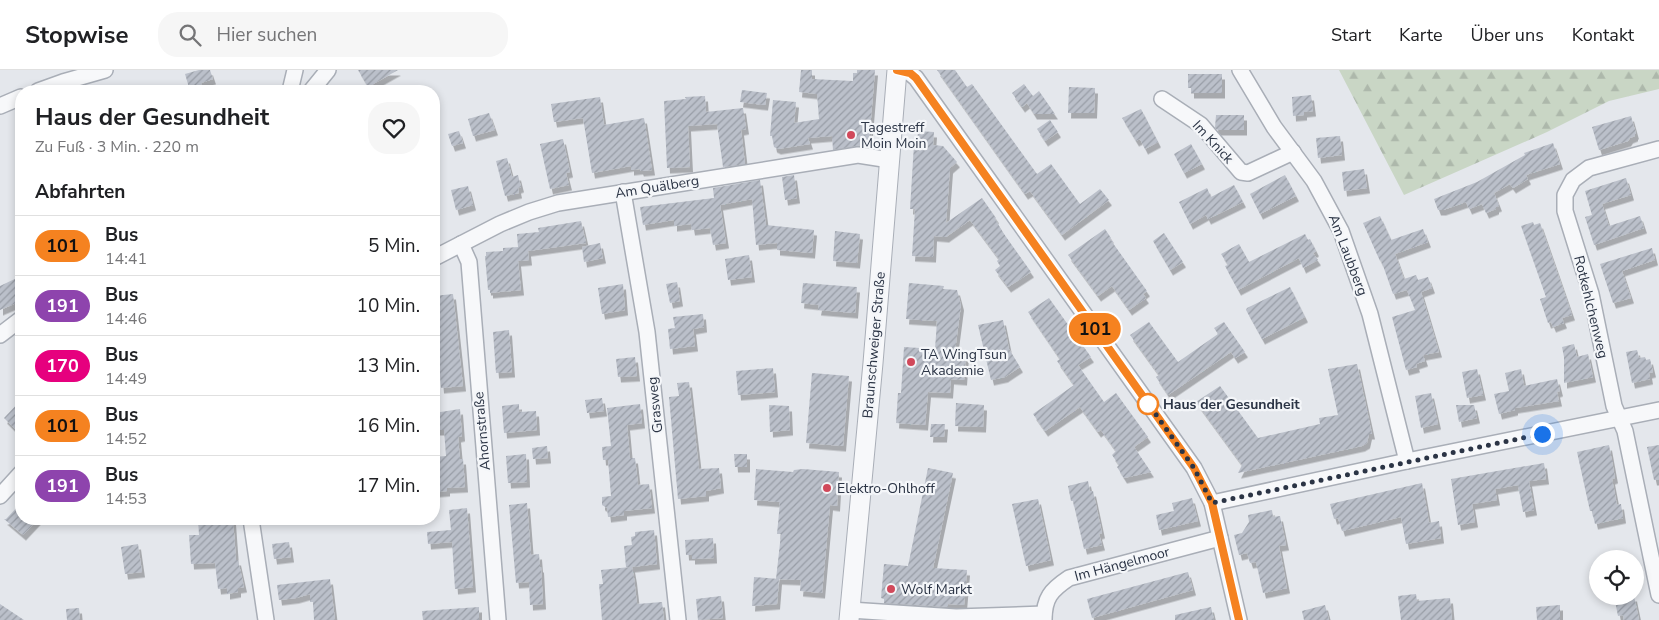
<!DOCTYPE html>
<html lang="de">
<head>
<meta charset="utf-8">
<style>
  :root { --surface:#fff; --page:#f6f6f6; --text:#202124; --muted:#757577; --line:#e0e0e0 }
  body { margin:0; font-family:"Nunito Sans",sans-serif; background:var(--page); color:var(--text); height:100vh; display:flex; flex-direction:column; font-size:19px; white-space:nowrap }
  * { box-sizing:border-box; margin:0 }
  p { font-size:16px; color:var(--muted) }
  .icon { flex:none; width:28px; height:28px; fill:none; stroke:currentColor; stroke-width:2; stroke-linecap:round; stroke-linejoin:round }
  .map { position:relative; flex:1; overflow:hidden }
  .panel { position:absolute; left:15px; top:15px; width:425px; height:440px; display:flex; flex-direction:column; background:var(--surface); border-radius:20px; box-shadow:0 2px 8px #0003 }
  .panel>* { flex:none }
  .badge { padding:0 10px; border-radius:16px; font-size:18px; line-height:32px }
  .fabs { position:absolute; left:1589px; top:480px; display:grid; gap:10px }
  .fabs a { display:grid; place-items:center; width:55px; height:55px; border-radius:50%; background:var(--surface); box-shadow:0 2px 8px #0003; font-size:25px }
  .you { position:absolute; width:25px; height:25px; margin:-12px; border:4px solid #fff; border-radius:50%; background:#1a73e8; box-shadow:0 0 0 8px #1a73e833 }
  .map>.badge { position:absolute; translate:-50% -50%; box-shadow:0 0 0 2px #fff }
  h2 { padding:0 20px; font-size:19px; line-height:45px }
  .round { display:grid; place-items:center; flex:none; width:52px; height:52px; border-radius:20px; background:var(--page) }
  .overview { display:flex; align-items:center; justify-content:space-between; height:85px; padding:0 20px }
  h1 { font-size:24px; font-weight:700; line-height:38px }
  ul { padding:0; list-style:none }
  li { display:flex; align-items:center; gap:15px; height:60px; padding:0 20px; border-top:1px solid var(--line) }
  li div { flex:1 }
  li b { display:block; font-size:19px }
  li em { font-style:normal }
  li .badge { min-width:55px; font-weight:700; text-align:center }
  header { display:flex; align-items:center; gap:30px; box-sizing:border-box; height:70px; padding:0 25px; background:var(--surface); border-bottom:1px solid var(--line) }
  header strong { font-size:24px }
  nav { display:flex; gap:28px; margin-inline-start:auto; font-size:18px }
  .search { width:350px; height:45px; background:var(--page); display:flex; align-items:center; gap:12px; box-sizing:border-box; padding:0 18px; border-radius:20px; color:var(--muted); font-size:19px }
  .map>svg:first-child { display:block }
  .forest { fill:url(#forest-firs) }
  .building { fill:url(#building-hatch); filter:url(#shadow) }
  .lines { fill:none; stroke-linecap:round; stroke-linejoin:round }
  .minor-casing { stroke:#a9aeb7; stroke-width:18 }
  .tertiary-casing { stroke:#a9aeb7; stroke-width:21 }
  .minor { stroke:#f7f8fa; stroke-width:15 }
  .tertiary { stroke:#f7f8fa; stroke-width:19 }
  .line-casing { stroke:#fff; stroke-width:11 }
  .line { stroke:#f58220; stroke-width:8 }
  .walk { stroke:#2b3445; stroke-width:5; stroke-dasharray:0 9 }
  .poi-dot { fill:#d1495b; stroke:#f4f6f9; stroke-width:2 }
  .stop-dot { fill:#fff; stroke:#f58220; stroke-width:2.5 }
  .labels { text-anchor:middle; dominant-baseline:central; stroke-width:4.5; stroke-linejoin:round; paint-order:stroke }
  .poi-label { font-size:14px; fill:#2b3445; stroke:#f4f6f9; text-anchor:start }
  .street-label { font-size:14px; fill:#2b3445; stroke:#f4f6f9 }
  .stop-label { font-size:14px; font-weight:bold; fill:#2b3445; stroke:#f4f6f9; text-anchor:start }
</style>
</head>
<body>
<header>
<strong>Stopwise</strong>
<div class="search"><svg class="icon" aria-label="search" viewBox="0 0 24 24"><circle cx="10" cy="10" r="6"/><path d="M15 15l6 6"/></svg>Hier suchen</div>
<nav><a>Start</a><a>Karte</a><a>Über uns</a><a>Kontakt</a></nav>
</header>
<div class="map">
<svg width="1659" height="550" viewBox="0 0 1659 550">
  <defs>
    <pattern id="forest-firs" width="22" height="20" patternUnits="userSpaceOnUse" patternTransform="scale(1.25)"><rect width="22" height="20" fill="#c9d6c5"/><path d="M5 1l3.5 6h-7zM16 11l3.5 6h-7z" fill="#adb8ab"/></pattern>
    <pattern id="building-hatch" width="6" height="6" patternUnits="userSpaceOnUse" patternTransform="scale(1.25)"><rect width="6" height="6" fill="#bbc0ca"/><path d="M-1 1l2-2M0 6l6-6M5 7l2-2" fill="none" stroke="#989da6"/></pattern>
    <filter id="shadow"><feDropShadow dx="3" dy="5.5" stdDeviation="0" flood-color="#0004"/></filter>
  </defs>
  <rect width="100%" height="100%" fill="#e4e7ec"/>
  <polygon class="forest" points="1339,0 1659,0 1659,19 1609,31 1547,62 1404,125"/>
  <g class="building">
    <polygon points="199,0 210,0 213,9 201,13 203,21 190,21 185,4"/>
    <polygon points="358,0 398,0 368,17"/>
    <polygon points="801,0 812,0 812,9 853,11 853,3 857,3 857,0 875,0 869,72 867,74 833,80 832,66 808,68 810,74 778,79 774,77 772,66 770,66 773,30 796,32 794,53 819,49 817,24 799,22"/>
    <polygon points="937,0 955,0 967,17 972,14 1037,104 1051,94 1080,134 1100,119 1109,130 1062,165 1030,121 1025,124"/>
    <polygon points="1188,4 1222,4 1222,23 1191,23 1191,18 1188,18"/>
    <polygon points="1024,14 1033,26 1039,21 1055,44 1034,44 1027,33 1022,37 1012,23"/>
    <polygon points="1069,17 1095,18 1094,43 1068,43"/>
    <polygon points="742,20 767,23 765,35 740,32"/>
    <polygon points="1311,25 1313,41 1304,42 1304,45 1293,46 1292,27"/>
    <polygon points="705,26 706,42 743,38 746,59 741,60 745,94 723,97 717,54 688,56 690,97 667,98 664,31 686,29 685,27"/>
    <polygon points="600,27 604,55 644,48 652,100 641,101 640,99 631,100 631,96 592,103 583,48 554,52 551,34"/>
    <polygon points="1141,39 1158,72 1145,79 1140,69 1136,71 1122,48"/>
    <polygon points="489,43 495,60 473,66 468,49"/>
    <polygon points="1216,45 1244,45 1244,60 1218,60 1215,58"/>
    <polygon points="1631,46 1636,64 1635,64 1635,66 1630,68 1628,71 1599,80 1592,57"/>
    <polygon points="1050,50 1058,62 1045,71 1037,59"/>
    <polygon points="459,61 463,73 452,76 448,64"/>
    <polygon points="918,61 934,62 933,75 943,76 957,92 950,98 946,153 982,128 996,148 995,149 1004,164 1031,202 1008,217 995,200 1000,196 997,191 999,189 970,150 946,167 934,166 933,187 912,186 915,139 910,139 914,74 917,74"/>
    <polygon points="1340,66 1342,85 1318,88 1316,68"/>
    <polygon points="563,69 570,102 566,103 569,115 550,119 540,74"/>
    <polygon points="1553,73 1560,94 1526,105 1528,109 1513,118 1510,114 1494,123 1499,136 1496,137 1496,139 1486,143 1482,134 1469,139 1466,132 1443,140 1438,140 1434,129 1477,112 1525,85 1524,83"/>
    <polygon points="1191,74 1202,94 1184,103 1174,84"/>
    <polygon points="507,88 512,107 518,105 521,117 518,118 519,123 505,126 496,91"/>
    <polygon points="1364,99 1367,118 1344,121 1342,102"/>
    <polygon points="794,105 797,128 785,130 782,107"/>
    <polygon points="1285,105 1296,126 1260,144 1250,124"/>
    <polygon points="1626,108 1631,125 1602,134 1609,156 1640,146 1644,158 1594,175 1585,147 1592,145 1585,121"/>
    <polygon points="760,110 766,155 814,160 812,183 777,180 777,173 756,175 752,129 720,135 726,173 713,175 710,158 692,160 691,154 674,156 674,150 643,155 640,137 714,128 713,118"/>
    <polygon points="1234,115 1243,132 1208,149 1206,145 1190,154 1179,132 1207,118 1211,127"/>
    <polygon points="468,116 473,135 456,140 451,120"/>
    <polygon points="1380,146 1391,170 1423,159 1428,172 1395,184 1404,209 1416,205 1418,210 1428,207 1432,218 1421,222 1439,282 1423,285 1425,291 1416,294 1417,297 1406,300 1392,247 1415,240 1407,220 1393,224 1381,190 1380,191 1363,153"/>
    <polygon points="581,151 586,173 528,181 529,190 518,191 521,220 490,223 490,220 488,220 485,186 486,186 486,182 503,181 503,178 518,177 517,164 539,162 538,158"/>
    <polygon points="1533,152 1534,155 1540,153 1572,245 1562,248 1564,253 1553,257 1551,252 1548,253 1540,229 1546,227 1521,156"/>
    <polygon points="1105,159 1111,168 1110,169 1147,221 1143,224 1146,228 1129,240 1112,216 1098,226 1068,185"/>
    <polygon points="835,161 860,164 857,193 833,191"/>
    <polygon points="1164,163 1183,192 1170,200 1153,171"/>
    <polygon points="1305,164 1308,170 1310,169 1316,181 1313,183 1318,190 1303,198 1299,188 1238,220 1225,196 1228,195 1221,184 1239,174 1249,192"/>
    <polygon points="600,173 603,188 584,192 582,177"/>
    <polygon points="1652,178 1655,190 1622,201 1631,228 1613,233 1600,194"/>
    <polygon points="749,185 752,207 728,210 725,189"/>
    <polygon points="21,206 21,231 0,240 0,216"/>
    <polygon points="677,212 680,231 670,233 666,214"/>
    <polygon points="803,213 857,217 855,243 818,240 819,235 801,233"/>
    <polygon points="909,213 944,216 943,219 957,220 961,235 955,281 966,282 964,310 951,309 950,323 928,322 925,355 896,353 898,323 901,323 904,277 935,279 937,251 906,249"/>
    <polygon points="623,214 625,240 602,244 598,218"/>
    <polygon points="1290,217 1305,247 1262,269 1246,240 1247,238"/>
    <polygon points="453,224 463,316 441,318 437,270 434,270 434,226"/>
    <polygon points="1049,228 1091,287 1078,295 1104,332 1116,323 1148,367 1134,377 1151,402 1124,408 1117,397 1119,395 1112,385 1116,381 1101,360 1098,362 1080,337 1045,361 1033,344 1074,315 1057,291 1060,289 1028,242"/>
    <polygon points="703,244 704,257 693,259 695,276 670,279 668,259 675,258 673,247"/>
    <polygon points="1003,250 1009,279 1020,297 1005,307 991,310 978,255"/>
    <polygon points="1149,252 1178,292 1218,264 1214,258 1224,252 1245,282 1235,288 1231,282 1168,325 1156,307 1159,305 1130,265"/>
    <polygon points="509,260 512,302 496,303 493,262"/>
    <polygon points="1574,274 1577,287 1588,284 1593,307 1564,313 1564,287 1562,277"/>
    <polygon points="1637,280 1639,288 1645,287 1646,290 1650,289 1653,302 1649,303 1650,309 1632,313 1626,282"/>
    <polygon points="635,287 637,306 618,307 616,289"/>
    <polygon points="1357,294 1372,364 1369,364 1367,373 1362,376 1238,403 1242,395 1196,332 1220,316 1258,368 1320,354 1319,348 1338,345 1328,299"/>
    <polygon points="773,298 775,322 738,325 736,301"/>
    <polygon points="1477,299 1483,325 1467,328 1462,302"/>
    <polygon points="1521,299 1524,316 1557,309 1560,321 1557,322 1559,331 1515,338 1515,340 1499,344 1494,324 1509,321 1505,303"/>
    <polygon points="812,303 849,306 843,376 806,373"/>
    <polygon points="689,312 699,399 719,398 721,418 706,421 706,426 678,429 669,327 679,326 677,313"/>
    <polygon points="1431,323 1438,354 1421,358 1415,326"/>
    <polygon points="602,328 604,341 587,343 585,330"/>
    <polygon points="21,330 21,365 4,348"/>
    <polygon points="956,333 984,335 983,357 955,356"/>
    <polygon points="519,334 519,342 536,341 537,360 504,363 502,336"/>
    <polygon points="640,334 642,353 627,355 630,388 635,388 638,415 649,414 652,438 624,441 624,445 608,447 607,438 602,435 602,427 611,426 608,390 603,390 602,377 611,376 607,338"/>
    <polygon points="769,335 789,336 790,360 770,362"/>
    <polygon points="1456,335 1474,335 1477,348 1459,352"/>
    <polygon points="460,339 462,366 458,367 460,389 463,389 465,417 447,418 447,421 434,422 434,387 446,386 444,360 434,360 434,343"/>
    <polygon points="931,354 945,354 944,367 930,367"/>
    <polygon points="1609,375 1615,408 1612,409 1617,435 1621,434 1623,448 1595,454 1592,441 1590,441 1577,382"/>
    <polygon points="1659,375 1659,410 1654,410 1647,377"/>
    <polygon points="547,376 548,388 533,389 532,378"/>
    <polygon points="526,384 527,412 508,413 506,386"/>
    <polygon points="734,384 747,384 747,397 735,397"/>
    <polygon points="1544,393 1546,409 1529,411 1534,440 1523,442 1518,415 1495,419 1497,430 1472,434 1475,452 1458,455 1451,409"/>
    <polygon points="928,398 953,403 933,498 967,500 964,535 948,534 948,537 884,533 884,529 881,528 884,494 908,496"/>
    <polygon points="756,399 793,402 794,400 803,399 839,402 837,436 830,435 822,523 800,521 801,510 776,509 781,464 777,464 780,432 754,430"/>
    <polygon points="1088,411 1090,421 1093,421 1102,463 1099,464 1102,475 1084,479 1073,431 1071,431 1068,416"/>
    <polygon points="1422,413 1429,453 1439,451 1441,468 1406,474 1401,447 1342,461 1338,448 1334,449 1330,434"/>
    <polygon points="1192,428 1198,451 1159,460 1156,445 1174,441 1172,433"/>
    <polygon points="1038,429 1051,490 1026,496 1012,434"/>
    <polygon points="21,433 21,449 38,449 23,465 4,449 6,449"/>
    <polygon points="527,433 531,485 539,484 540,497 541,497 543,534 530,535 529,512 516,513 509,435"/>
    <polygon points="467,438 473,517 455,519 452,472 428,474 427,462 451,460 449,440"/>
    <polygon points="1272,440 1273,447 1280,446 1286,475 1279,476 1287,518 1263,523 1256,492 1250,493 1247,483 1239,485 1234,465 1242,463 1249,452 1248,445"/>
    <polygon points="198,449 233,449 236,490 238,490 244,517 238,518 238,522 227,524 227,518 218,519 215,493 191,494 189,465 199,465"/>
    <polygon points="654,460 657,494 632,497 634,508 637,534 662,532 664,550 602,550 599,514 603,514 601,500 630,497 626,497 624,476 632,475 631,467 635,466 635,462"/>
    <polygon points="713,468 714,488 692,489 692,485 686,485 685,470"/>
    <polygon points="289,472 291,487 274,489 272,474"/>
    <polygon points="138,474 142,502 125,504 121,477"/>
    <polygon points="1188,502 1193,520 1092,548 1087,529"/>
    <polygon points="754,507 779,509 777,534 752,536"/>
    <polygon points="330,509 335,550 314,550 313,532 310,532 310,524 296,528 279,530 277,515"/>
    <polygon points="1416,524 1417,531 1450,528 1452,550 1401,550 1398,526"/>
    <polygon points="721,526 723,548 698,550 696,529"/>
    <polygon points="1614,526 1634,526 1639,550 1624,550 1623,545 1618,546"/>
    <polygon points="0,534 24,550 0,550"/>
    <polygon points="1325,535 1329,550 1304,550 1302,541"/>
    <polygon points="1560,535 1560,550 1537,550 1536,537"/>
    <polygon points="479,537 479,550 423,550 422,541"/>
    <polygon points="1211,537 1214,550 1175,550 1175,545"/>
    <polygon points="79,538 80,550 67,550 66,539"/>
  </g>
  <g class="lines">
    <defs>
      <g id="minor">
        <polyline points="897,0 910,3 916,8 1194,398 1212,433 1239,550"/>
        <polyline points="1240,0 1274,57 1314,111 1341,161 1370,244 1407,391"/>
        <polyline points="38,21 63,12 105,0"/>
        <polyline points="290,21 295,0"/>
        <polyline points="311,21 328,0"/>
        <polyline points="1162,29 1201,55 1241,102 1248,103 1293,82"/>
        <polyline points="0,36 21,27"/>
        <polyline points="1659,79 1589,98 1573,110 1565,125 1565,141 1591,224 1614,336 1625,361 1659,525"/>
        <polyline points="623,122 647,262 678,550"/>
        <polyline points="461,174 469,192 498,550"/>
        <polyline points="434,188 500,154 529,142 558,133 858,85 890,90"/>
        <polyline points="0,265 21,249"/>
        <polyline points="0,426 21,403"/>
        <polyline points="1212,433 1407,391 1659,340"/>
        <polyline points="251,449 266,550"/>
        <polyline points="850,540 956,547 1044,544"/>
        <path d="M 1044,550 C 1044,528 1051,520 1069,508 L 1220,468"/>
      </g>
      <polyline id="tertiary" points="849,550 873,293 897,0"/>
    </defs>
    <use href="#minor" class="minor-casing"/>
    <use href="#tertiary" class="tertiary-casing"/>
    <use href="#minor" class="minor"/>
    <use href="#tertiary" class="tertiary"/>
  </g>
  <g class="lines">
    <defs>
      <polyline id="line" points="897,0 910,3 916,8 1194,398 1212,433 1239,550"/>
    </defs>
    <use href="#line" class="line-casing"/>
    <use href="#line" class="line"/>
    <polyline class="walk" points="1148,334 1147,332 1194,398 1212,433 1542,364"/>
  </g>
  <g class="poi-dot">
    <circle cx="851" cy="65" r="5"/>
    <circle cx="911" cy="292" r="5"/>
    <circle cx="827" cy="418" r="5"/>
    <circle cx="891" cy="519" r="5"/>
  </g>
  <circle class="stop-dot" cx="1148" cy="334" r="10"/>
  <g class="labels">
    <g class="poi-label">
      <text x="861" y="57">Tagestreff<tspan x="861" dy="16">Moin Moin</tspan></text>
      <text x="921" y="284">TA WingTsun<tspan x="921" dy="16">Akademie</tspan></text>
      <text x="837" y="418">Elektro-Ohlhoff</text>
      <text x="901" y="519">Wolf Markt</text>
    </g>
    <g class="street-label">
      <text transform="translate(1213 72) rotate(47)">Im Knick</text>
      <text transform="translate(657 117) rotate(-9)">Am Quälberg</text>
      <text transform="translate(1348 185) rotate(69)">Am Laubberg</text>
      <text transform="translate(1591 237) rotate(76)">Rotkehlchenweg</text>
      <text transform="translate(874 275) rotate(-85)">Braunschweiger Straße</text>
      <text transform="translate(655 335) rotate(-96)">Grasweg</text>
      <text transform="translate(482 361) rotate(-95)">Ahornstraße</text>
      <text transform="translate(1122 494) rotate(-15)">Im Hängelmoor</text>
    </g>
    <g class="stop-label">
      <text x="1163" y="334">Haus der Gesundheit</text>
    </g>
  </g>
</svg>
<div class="fabs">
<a><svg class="icon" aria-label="locate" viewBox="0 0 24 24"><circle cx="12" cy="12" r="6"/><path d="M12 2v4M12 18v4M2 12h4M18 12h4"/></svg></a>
</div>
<div class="you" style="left:1542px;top:364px"></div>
<b class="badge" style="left:1095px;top:259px;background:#f58220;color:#111">101</b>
<section class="panel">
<div class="overview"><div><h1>Haus der Gesundheit</h1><p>Zu Fuß · 3 Min. · 220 m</p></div><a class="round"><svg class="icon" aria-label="heart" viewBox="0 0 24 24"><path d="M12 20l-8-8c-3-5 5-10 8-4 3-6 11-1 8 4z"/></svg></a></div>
<h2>Abfahrten</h2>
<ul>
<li><span class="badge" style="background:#f58220;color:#111">101</span><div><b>Bus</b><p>14:41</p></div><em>5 Min.</em></li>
<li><span class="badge" style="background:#8e44ad;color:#fff">191</span><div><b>Bus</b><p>14:46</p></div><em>10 Min.</em></li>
<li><span class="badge" style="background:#e6007e;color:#fff">170</span><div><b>Bus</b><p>14:49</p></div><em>13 Min.</em></li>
<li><span class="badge" style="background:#f58220;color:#111">101</span><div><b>Bus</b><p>14:52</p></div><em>16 Min.</em></li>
<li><span class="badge" style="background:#8e44ad;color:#fff">191</span><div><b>Bus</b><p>14:53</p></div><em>17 Min.</em></li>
</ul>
</section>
</div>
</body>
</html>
